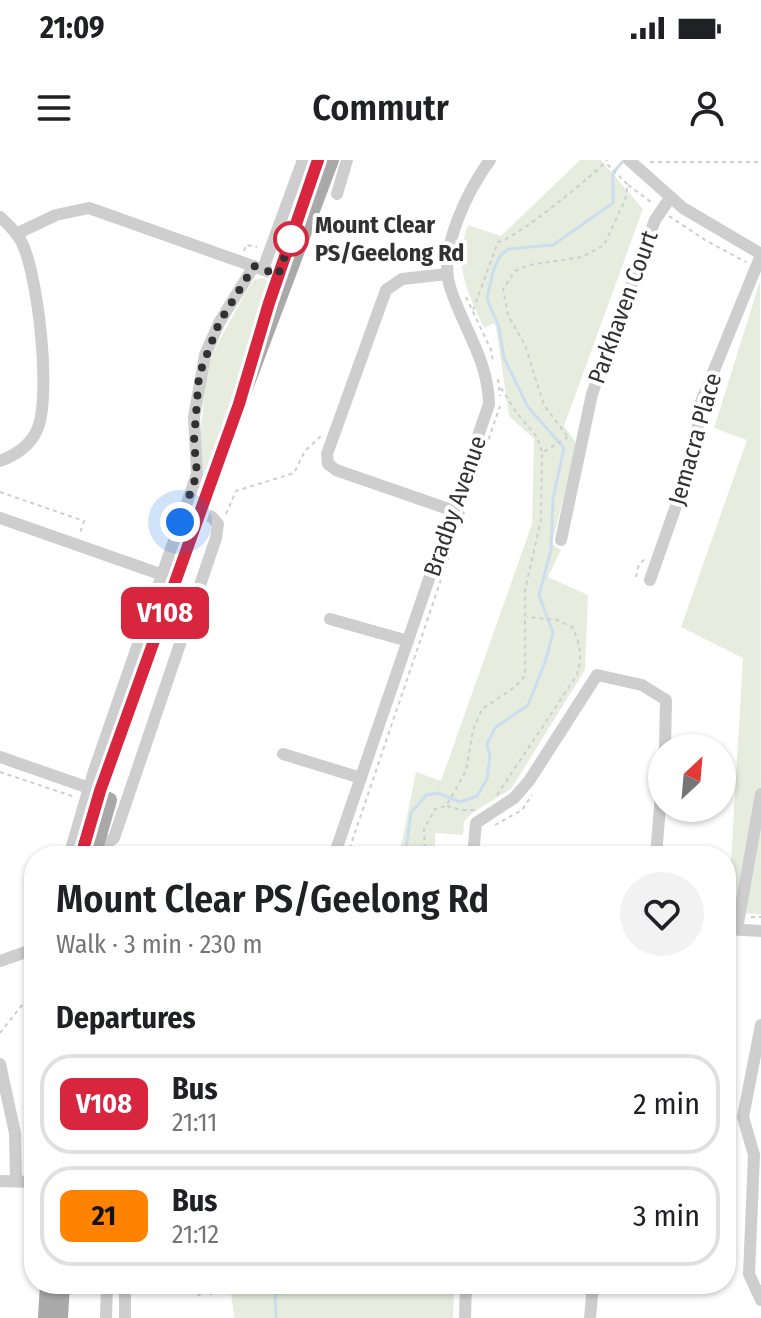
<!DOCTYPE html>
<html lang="en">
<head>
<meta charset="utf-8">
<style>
  :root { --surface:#fff; --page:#f2f2f2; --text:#202124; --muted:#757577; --line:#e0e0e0 }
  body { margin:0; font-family:"Fira Sans Condensed",sans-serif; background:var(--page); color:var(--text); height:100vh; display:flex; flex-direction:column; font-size:30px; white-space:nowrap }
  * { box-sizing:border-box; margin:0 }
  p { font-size:26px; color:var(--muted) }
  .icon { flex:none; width:44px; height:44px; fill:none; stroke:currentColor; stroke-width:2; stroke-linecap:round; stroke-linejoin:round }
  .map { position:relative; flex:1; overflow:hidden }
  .drawer { position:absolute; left:24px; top:686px; width:712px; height:448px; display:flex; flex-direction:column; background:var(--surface); border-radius:32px; box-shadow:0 2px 6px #0004 }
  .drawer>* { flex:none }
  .badge { padding:0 16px; border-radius:12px; font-size:28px; line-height:52px }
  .needle { width:52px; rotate:26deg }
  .tools { position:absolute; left:648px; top:574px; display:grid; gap:16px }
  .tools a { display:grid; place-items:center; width:88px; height:88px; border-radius:50%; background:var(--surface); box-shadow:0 2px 6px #0004; font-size:40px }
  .you { position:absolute; width:40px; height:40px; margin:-20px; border:6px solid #fff; border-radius:50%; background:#1a73e8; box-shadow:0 0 0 12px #1a73e833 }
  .map>.badge { position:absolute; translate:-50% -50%; box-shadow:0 0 0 4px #fff }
  h2 { padding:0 32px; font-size:30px; line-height:72px }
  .round { display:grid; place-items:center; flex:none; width:84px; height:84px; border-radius:42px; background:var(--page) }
  .summary { display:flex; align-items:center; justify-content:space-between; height:136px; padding:0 32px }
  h1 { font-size:38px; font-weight:600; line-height:60px }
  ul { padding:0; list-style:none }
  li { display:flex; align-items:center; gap:24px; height:100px; margin:0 16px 12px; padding:0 16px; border:4px solid var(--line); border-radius:32px }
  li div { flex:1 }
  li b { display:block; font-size:30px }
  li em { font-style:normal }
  li .badge { min-width:88px; font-weight:700; text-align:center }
  .status { display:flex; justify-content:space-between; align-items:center; height:56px; padding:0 40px; background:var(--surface); direction:ltr }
  .status svg { height:22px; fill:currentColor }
  header { display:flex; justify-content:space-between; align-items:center; height:104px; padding:0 32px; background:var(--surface); font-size:36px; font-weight:600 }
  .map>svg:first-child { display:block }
  .green { fill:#e6eddf }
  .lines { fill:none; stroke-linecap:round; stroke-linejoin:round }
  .stream { stroke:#ccdded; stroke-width:3 }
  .path { stroke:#cecece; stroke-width:2; stroke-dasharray:4 4; stroke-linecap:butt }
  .minor { stroke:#cecece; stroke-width:12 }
  .major { stroke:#a9a9a9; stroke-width:16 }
  .line-casing { stroke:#fff; stroke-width:18 }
  .line { stroke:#d7263d; stroke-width:12 }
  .walk { stroke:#313131; stroke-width:8; stroke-dasharray:0 14.4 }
  .stop-dot { fill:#fff; stroke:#d7263d; stroke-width:4 }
  .labels { text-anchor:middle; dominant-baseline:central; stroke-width:8; stroke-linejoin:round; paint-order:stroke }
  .stop-label { font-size:24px; font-weight:bold; fill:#313131; stroke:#fff; text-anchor:start }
  .street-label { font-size:24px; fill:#313131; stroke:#fff }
</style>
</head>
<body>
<div class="status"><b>21:09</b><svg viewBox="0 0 49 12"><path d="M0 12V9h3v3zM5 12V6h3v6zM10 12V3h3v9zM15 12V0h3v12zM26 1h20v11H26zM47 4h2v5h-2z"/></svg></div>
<header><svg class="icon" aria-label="menu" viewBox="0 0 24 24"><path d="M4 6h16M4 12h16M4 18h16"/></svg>Commutr<svg class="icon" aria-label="person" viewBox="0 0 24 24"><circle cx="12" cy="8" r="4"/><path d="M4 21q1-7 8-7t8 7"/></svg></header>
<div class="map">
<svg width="761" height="1158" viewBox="0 0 761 1158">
  <rect width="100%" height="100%" fill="#fff"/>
  <g class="green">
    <path d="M 580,0 L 601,0 L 643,49 L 564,266 L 577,284 L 552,384 L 561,390 L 548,417 L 588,435 L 585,510 L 511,629 L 472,653 L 464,662 L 463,675 L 435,673 L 435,696 L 399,696 L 416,612 L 441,621 L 532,364 L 534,279 L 509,256 L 496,167 L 494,163 L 484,168 C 467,132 453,105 468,65 L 501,76 Z"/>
    <polygon points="263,118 267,121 269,127 205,326 200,281 207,203 247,130 254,120"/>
    <polygon points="760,121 761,754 728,753 743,498 681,467 747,280 714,268"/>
    <polygon points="230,1124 384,1124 384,1131 454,1134 453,1158 234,1158"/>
  </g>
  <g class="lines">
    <g class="stream">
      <polyline points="405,696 411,653 426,635 438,633 460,642 477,636 487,619 490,597 487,584 495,568 528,545 545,502 553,473 539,435 551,390 553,339 564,288 528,247 504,198 499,167 487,139 493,111 500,96 508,89 553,85 613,43 613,13 624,0"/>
      <polyline points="276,1158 275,1129 278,1124"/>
    </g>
    <g class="path">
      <polyline points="650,2 761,2"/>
      <polyline points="628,25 651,42"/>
      <polyline points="669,56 705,80 746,102"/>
      <polyline points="244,91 246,85 257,87"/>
      <polyline points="466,137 491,190 493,201"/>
      <path d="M 473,150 L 498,82 C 511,82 596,14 607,0"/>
      <polyline points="498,219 500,236"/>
      <polyline points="501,228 516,252 537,277 542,292"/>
      <polyline points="567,276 544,245 525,185 508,155 503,129 515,111 529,105 582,97 604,85 625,40 628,25 606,3"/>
      <polyline points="0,332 84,361 80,373"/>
      <polyline points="226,354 236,331 294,313 305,291 321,276"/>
      <polyline points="636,417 639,404 645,399"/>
      <polyline points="655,611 657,598"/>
      <polyline points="0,612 75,637"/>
      <path d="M 497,635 L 577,515 C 582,497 581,484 572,467 L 557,460 L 527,457"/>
      <polyline points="447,646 461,650 476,650"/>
      <polyline points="495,665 522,650 532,635"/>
      <polyline points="347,696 500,246"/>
      <polyline points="425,696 424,669 435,649 446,646 466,611 473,570 482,549 515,527 525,516 525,430 541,360 542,293 568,277"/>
      <polyline points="751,757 761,757"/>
      <polyline points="0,873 34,830"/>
      <polyline points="210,1125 211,1135"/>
      <polyline points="198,1136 210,1125"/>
    </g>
    <g class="minor">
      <polyline points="629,0 683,48 761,94"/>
      <polyline points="337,34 347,0"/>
      <path d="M 0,57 C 8,64 16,72 21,81 C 38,112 52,238 37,270 C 30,286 16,295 0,301"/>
      <polyline points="16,74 56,55 89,48 278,115"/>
      <polyline points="263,109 303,0"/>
      <polyline points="447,114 402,119 386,130 327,294 328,304 336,310 454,351"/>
      <polyline points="0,358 160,414"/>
      <polyline points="561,380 592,234 655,60 670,38"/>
      <polyline points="650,420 697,286 699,247 761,95"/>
      <polyline points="330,459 408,481"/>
      <polyline points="283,594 361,618"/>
      <polyline points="0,597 95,630"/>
      <polyline points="90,688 102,687 114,678 216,378 218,364 212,357 201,352"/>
      <polyline points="69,696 94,611 197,314 194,257 205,195 219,163 254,106"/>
      <path d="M 334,696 L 489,244 C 488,199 463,168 450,127 C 438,90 468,30 490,0"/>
      <polyline points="473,696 476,663 514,638 529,621 597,515 642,525 666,540 665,588"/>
      <polyline points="656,696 662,622"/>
      <polyline points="726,769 761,771"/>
      <polyline points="737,769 761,634"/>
      <polyline points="0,801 34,789"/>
      <polyline points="761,865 743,957 754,995 749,1114 761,1140"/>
      <polyline points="0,904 15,973 16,1020"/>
      <polyline points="0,1021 34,1022"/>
      <polyline points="106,1158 107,1124"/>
      <polyline points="125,1158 125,1124"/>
      <polyline points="465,1158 466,1124"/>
      <polyline points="590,1158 593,1124"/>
    </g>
    <g class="major">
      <polyline points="301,49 318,0"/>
      <polyline points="81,696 100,631 239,244 331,0"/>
      <polyline points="93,696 109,640"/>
      <polyline points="46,1158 48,1124"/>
      <polyline points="60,1158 62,1124"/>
    </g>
  </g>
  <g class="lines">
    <defs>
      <polyline id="line" points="81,696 100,631 239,244 269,143 318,0"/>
    </defs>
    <use href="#line" class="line-casing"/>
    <use href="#line" class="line"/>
    <polyline class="walk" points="180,362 197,314 194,281 199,215 219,163 254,106 278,115 291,79"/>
  </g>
  <circle class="stop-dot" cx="291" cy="79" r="16"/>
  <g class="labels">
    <g class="stop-label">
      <text x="315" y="65">Mount Clear<tspan x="315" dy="28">PS/Geelong Rd</tspan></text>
    </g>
    <g class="street-label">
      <text transform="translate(623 147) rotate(-70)">Parkhaven Court</text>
      <text transform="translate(695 279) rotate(-74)">Jemacra Place</text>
      <text transform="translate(455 346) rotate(-71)">Bradby Avenue</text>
    </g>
  </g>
</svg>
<div class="tools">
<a><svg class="needle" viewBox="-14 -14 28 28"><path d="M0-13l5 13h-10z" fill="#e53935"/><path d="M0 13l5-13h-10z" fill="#757577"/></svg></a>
</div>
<div class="you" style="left:180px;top:362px"></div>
<b class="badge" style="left:165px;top:453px;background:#d7263d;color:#fff">V108</b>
<section class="drawer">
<div class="summary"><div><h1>Mount Clear PS/Geelong Rd</h1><p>Walk · 3 min · 230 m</p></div><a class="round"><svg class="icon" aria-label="heart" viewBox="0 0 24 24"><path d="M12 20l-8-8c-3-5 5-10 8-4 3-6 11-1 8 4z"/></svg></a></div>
<h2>Departures</h2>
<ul>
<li><span class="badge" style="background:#d7263d;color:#fff">V108</span><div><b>Bus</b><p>21:11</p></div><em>2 min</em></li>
<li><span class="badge" style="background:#ff8200;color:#111">21</span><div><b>Bus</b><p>21:12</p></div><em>3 min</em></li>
</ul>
</section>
</div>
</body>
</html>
